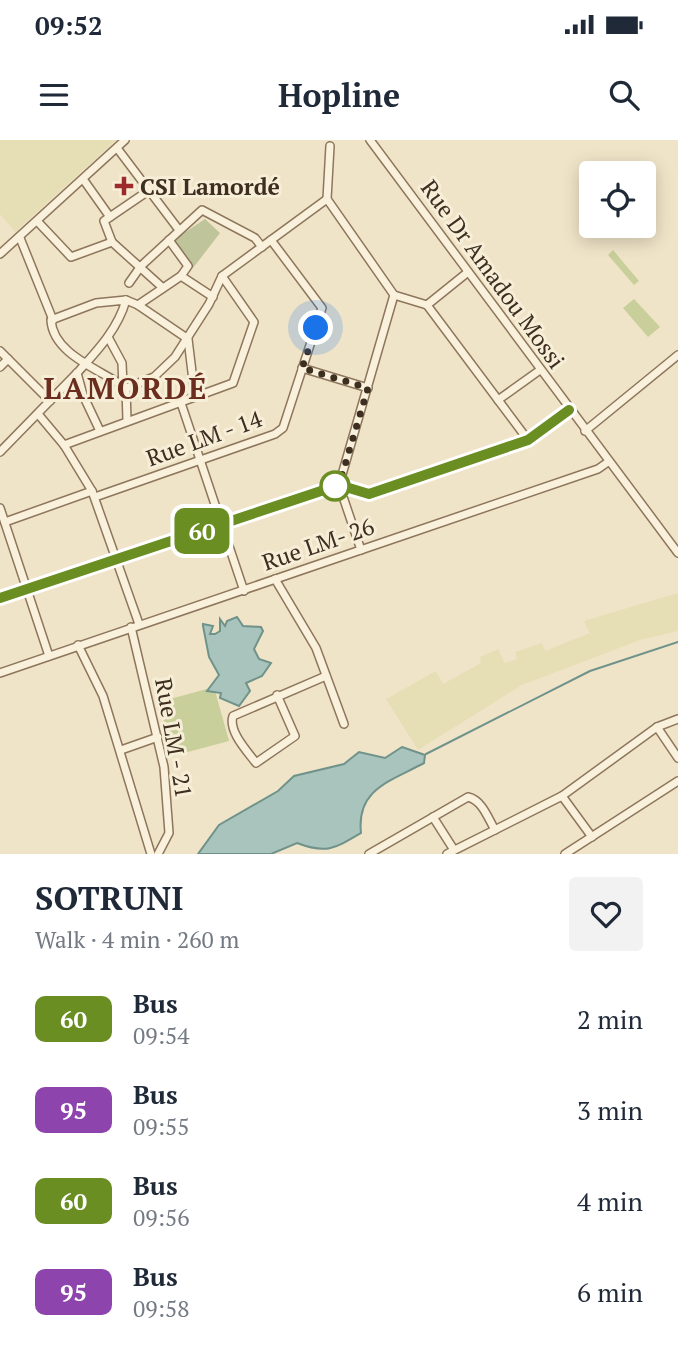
<!DOCTYPE html>
<html lang="en">
<head>
<meta charset="utf-8">
<style>
  :root { --surface:#fff; --page:#f2f2f3; --text:#1f2937; --muted:#747a83 }
  body { margin:0; font-family:"PT Serif",serif; background:var(--page); color:var(--text); height:100vh; display:flex; flex-direction:column; font-size:26px; white-space:nowrap }
  * { box-sizing:border-box; margin:0 }
  p { font-size:23px; color:var(--muted) }
  .icon { flex:none; width:38px; height:38px; fill:none; stroke:currentColor; stroke-width:2; stroke-linecap:round; stroke-linejoin:round }
  .map { position:relative; height:714px; overflow:hidden }
  .details { display:flex; flex-direction:column; background:var(--surface); flex:1 }
  .details>* { flex:none }
  .badge { padding:0 14px; border-radius:10px; font-size:24px; line-height:46px }
  .tools { position:absolute; left:579px; top:21px; display:grid; gap:14px }
  .tools a { display:grid; place-items:center; width:77px; height:77px; border-radius:7px; background:var(--surface); box-shadow:0 4px 18px #0003; font-size:35px }
  .you { position:absolute; width:35px; height:35px; margin:-18px; border:5px solid #fff; border-radius:50%; background:#1a73e8; box-shadow:0 0 0 10px #1a73e833 }
  .map>.badge { position:absolute; translate:-50% -50%; box-shadow:0 0 0 4px #fff }
  .round { display:grid; place-items:center; flex:none; width:74px; height:74px; border-radius:7px; background:var(--page) }
  .summary { display:flex; align-items:center; justify-content:space-between; height:119px; padding:0 35px }
  h1 { font-size:33px; font-weight:700; line-height:52px }
  ul { padding:0; list-style:none }
  li { display:flex; align-items:center; gap:21px; height:91px; padding:0 35px }
  li div { flex:1 }
  li b { display:block; font-size:26px }
  li em { font-style:normal }
  li .badge { min-width:77px; font-weight:700; text-align:center }
  .status { display:flex; justify-content:space-between; align-items:center; height:49px; padding:0 35px; background:var(--surface); direction:ltr }
  .status svg { height:19px; fill:currentColor }
  header { display:flex; justify-content:space-between; align-items:center; height:91px; padding:0 35px; background:var(--surface); font-size:32px; font-weight:700 }
  .map>svg:first-child { display:block }
  .farmland { fill:#e6deb5 }
  .green { fill:#c9cf9b }
  .cemetery { fill:#bfc49a }
  .water { fill:#a9c4bc; stroke:#6f938a; stroke-width:2 }
  .lines { fill:none; stroke-linecap:round; stroke-linejoin:round }
  .stream { stroke:#6f938a; stroke-width:2 }
  .minor-casing { stroke:#8d765c; stroke-width:10 }
  .minor { stroke:#faf1dc; stroke-width:7 }
  .line-casing { stroke:#fff; stroke-width:16 }
  .line { stroke:#6b8e23; stroke-width:10 }
  .walk { stroke:#3d2e20; stroke-width:7; stroke-dasharray:0 12.6 }
  .poi-dot { fill:#9e2a2b; stroke:#f7eed8; stroke-width:2.5 }
  .stop-dot { fill:#fff; stroke:#6b8e23; stroke-width:3.5 }
  .labels { text-anchor:middle; dominant-baseline:central; stroke-width:6; stroke-linejoin:round; paint-order:stroke }
  .poi-label { font-size:23px; font-weight:bold; fill:#3d2e20; stroke:#f7eed8; text-anchor:start }
  .street-label { font-size:23px; fill:#3d2e20; stroke:#f7eed8 }
  .district-label { font-size:30px; font-weight:bold; letter-spacing:2px; fill:#6b2e1e; stroke:#f7eed8 }
</style>
</head>
<body>
<div class="status"><b>09:52</b><svg viewBox="0 0 49 12"><path d="M0 12V9h3v3zM5 12V6h3v6zM10 12V3h3v9zM15 12V0h3v12zM26 1h20v11H26zM47 4h2v5h-2z"/></svg></div>
<header><svg class="icon" aria-label="menu" viewBox="0 0 24 24"><path d="M4 6h16M4 12h16M4 18h16"/></svg>Hopline<svg class="icon" aria-label="search" viewBox="0 0 24 24"><circle cx="10" cy="10" r="6"/><path d="M15 15l6 6"/></svg></header>
<div class="map">
<svg width="678" height="714" viewBox="0 0 678 714">
  <rect width="100%" height="100%" fill="#f0e4c8"/>
  <g class="farmland">
    <polygon points="0,0 116,0 15,92 0,74"/>
    <polygon points="678,453 678,491 640,500 522,545 418,610 386,559 436,531 443,544 481,523 480,517 498,509 505,523 517,519 515,512 542,503 545,511 590,493 584,481"/>
  </g>
  <g class="green">
    <polygon points="613,110 639,141 634,145 608,115"/>
    <polygon points="634,159 660,187 648,197 623,168"/>
    <polygon points="214,547 229,601 173,616 159,562"/>
  </g>
  <polygon class="cemetery" points="205,79 220,93 193,128 172,101"/>
  <g class="water">
    <polygon points="237,477 243,486 261,487 263,491 254,509 259,519 271,523 262,536 246,543 250,551 239,566 220,558 221,553 207,551 219,535 209,517 203,486 203,484 213,486 210,494 215,494 220,491 220,479 225,486 227,481"/>
    <path d="M 402,607 L 425,615 L 424,623 C 391,641 356,649 361,693 C 334,709 326,714 297,703 L 271,714 L 198,714 L 219,685 L 278,651 L 294,636 L 344,624 L 359,612 L 385,618 Z"/>
  </g>
  <g class="lines">
    <polyline class="stream" points="426,614 590,531 678,502"/>
    <defs>
      <g id="minor">
        <polyline points="370,0 678,413"/>
        <polyline points="330,6 327,59 394,155 339,345"/>
        <polyline points="117,8 179,90"/>
        <polyline points="83,39 110,77"/>
        <polyline points="151,49 104,81 112,102 163,148"/>
        <polyline points="38,82 71,117 112,102"/>
        <polyline points="20,98 53,180"/>
        <polyline points="0,114 125,0"/>
        <polyline points="181,136 213,157"/>
        <polyline points="129,143 141,126 202,70 255,98 262,107"/>
        <polyline points="394,155 427,165 528,300"/>
        <polyline points="126,160 138,165 188,199 195,257"/>
        <polyline points="138,165 181,136 188,126 169,100"/>
        <polyline points="427,165 468,132"/>
        <polyline points="108,197 122,223 123,246"/>
        <polyline points="0,211 50,261"/>
        <polyline points="0,227 8,219"/>
        <polyline points="302,228 368,248"/>
        <polyline points="77,233 83,255 100,291"/>
        <polyline points="126,248 154,237 175,217 209,164 222,136 327,59"/>
        <polyline points="126,248 127,281"/>
        <polyline points="498,260 540,230"/>
        <polyline points="181,263 244,451"/>
        <polyline points="38,274 64,305 92,351 139,484"/>
        <polyline points="585,291 678,215"/>
        <polyline points="64,305 233,243 254,182 222,136"/>
        <path d="M 0,312 L 77,233 C 97,211 118,189 126,160 L 96,163 L 51,180 C 53,215 102,230 126,248"/>
        <polyline points="339,345 361,410"/>
        <polyline points="95,357 275,294 283,288 322,168 271,100"/>
        <polyline points="0,368 49,516"/>
        <polyline points="5,382 92,351"/>
        <polyline points="275,439 316,508 344,584"/>
        <polyline points="0,458 339,345 369,354 528,300 569,270"/>
        <polyline points="131,487 164,627 169,693 158,714"/>
        <polyline points="78,505 103,556 151,714"/>
        <polyline points="0,533 598,329 608,322"/>
        <path d="M 277,555 L 295,596 L 256,623 C 247,611 228,591 233,576 L 326,536"/>
        <polyline points="657,587 678,618"/>
        <polyline points="121,610 158,597"/>
        <polyline points="562,656 592,697"/>
        <polyline points="433,677 454,710"/>
        <path d="M 369,714 L 468,657 C 482,660 488,678 495,690"/>
        <polyline points="447,714 562,656 657,587 678,579"/>
        <polyline points="565,714 678,641"/>
      </g>
    </defs>
    <use href="#minor" class="minor-casing"/>
    <use href="#minor" class="minor"/>
  </g>
  <g class="lines">
    <defs>
      <polyline id="line" points="0,458 339,345 369,354 528,300 569,270"/>
    </defs>
    <use href="#line" class="line-casing"/>
    <use href="#line" class="line"/>
    <polyline class="walk" points="316,188 302,228 368,248 339,345 335,346"/>
  </g>
  <path class="poi-dot" d="M120.5 35.5h7v7h7v7h-7v7h-7v-7h-7v-7h7z"/>
  <circle class="stop-dot" cx="335" cy="346" r="14"/>
  <g class="labels">
    <g class="poi-label">
      <text x="140" y="46">CSI Lamordé</text>
    </g>
    <g class="street-label">
      <text transform="translate(493 134) rotate(54)">Rue Dr Amadou Mossi</text>
      <text transform="translate(204 298) rotate(-20)">Rue LM - 14</text>
      <text transform="translate(318 404) rotate(-19)">Rue LM- 26</text>
      <text transform="translate(174 598) rotate(80)">Rue LM - 21</text>
    </g>
    <g class="district-label">
      <text x="126" y="248">LAMORDÉ</text>
    </g>
  </g>
</svg>
<div class="tools">
<a><svg class="icon" aria-label="locate" viewBox="0 0 24 24"><circle cx="12" cy="12" r="6"/><path d="M12 2v4M12 18v4M2 12h4M18 12h4"/></svg></a>
</div>
<div class="you" style="left:316px;top:188px"></div>
<b class="badge" style="left:202px;top:391px;background:#6b8e23;color:#fff">60</b>
</div>
<section class="details">
<div class="summary"><div><h1>SOTRUNI</h1><p>Walk · 4 min · 260 m</p></div><a class="round"><svg class="icon" aria-label="heart" viewBox="0 0 24 24"><path d="M12 20l-8-8c-3-5 5-10 8-4 3-6 11-1 8 4z"/></svg></a></div>
<ul>
<li><span class="badge" style="background:#6b8e23;color:#fff">60</span><div><b>Bus</b><p>09:54</p></div><em>2 min</em></li>
<li><span class="badge" style="background:#8e44ad;color:#fff">95</span><div><b>Bus</b><p>09:55</p></div><em>3 min</em></li>
<li><span class="badge" style="background:#6b8e23;color:#fff">60</span><div><b>Bus</b><p>09:56</p></div><em>4 min</em></li>
<li><span class="badge" style="background:#8e44ad;color:#fff">95</span><div><b>Bus</b><p>09:58</p></div><em>6 min</em></li>
</ul>
</section>
</body>
</html>
